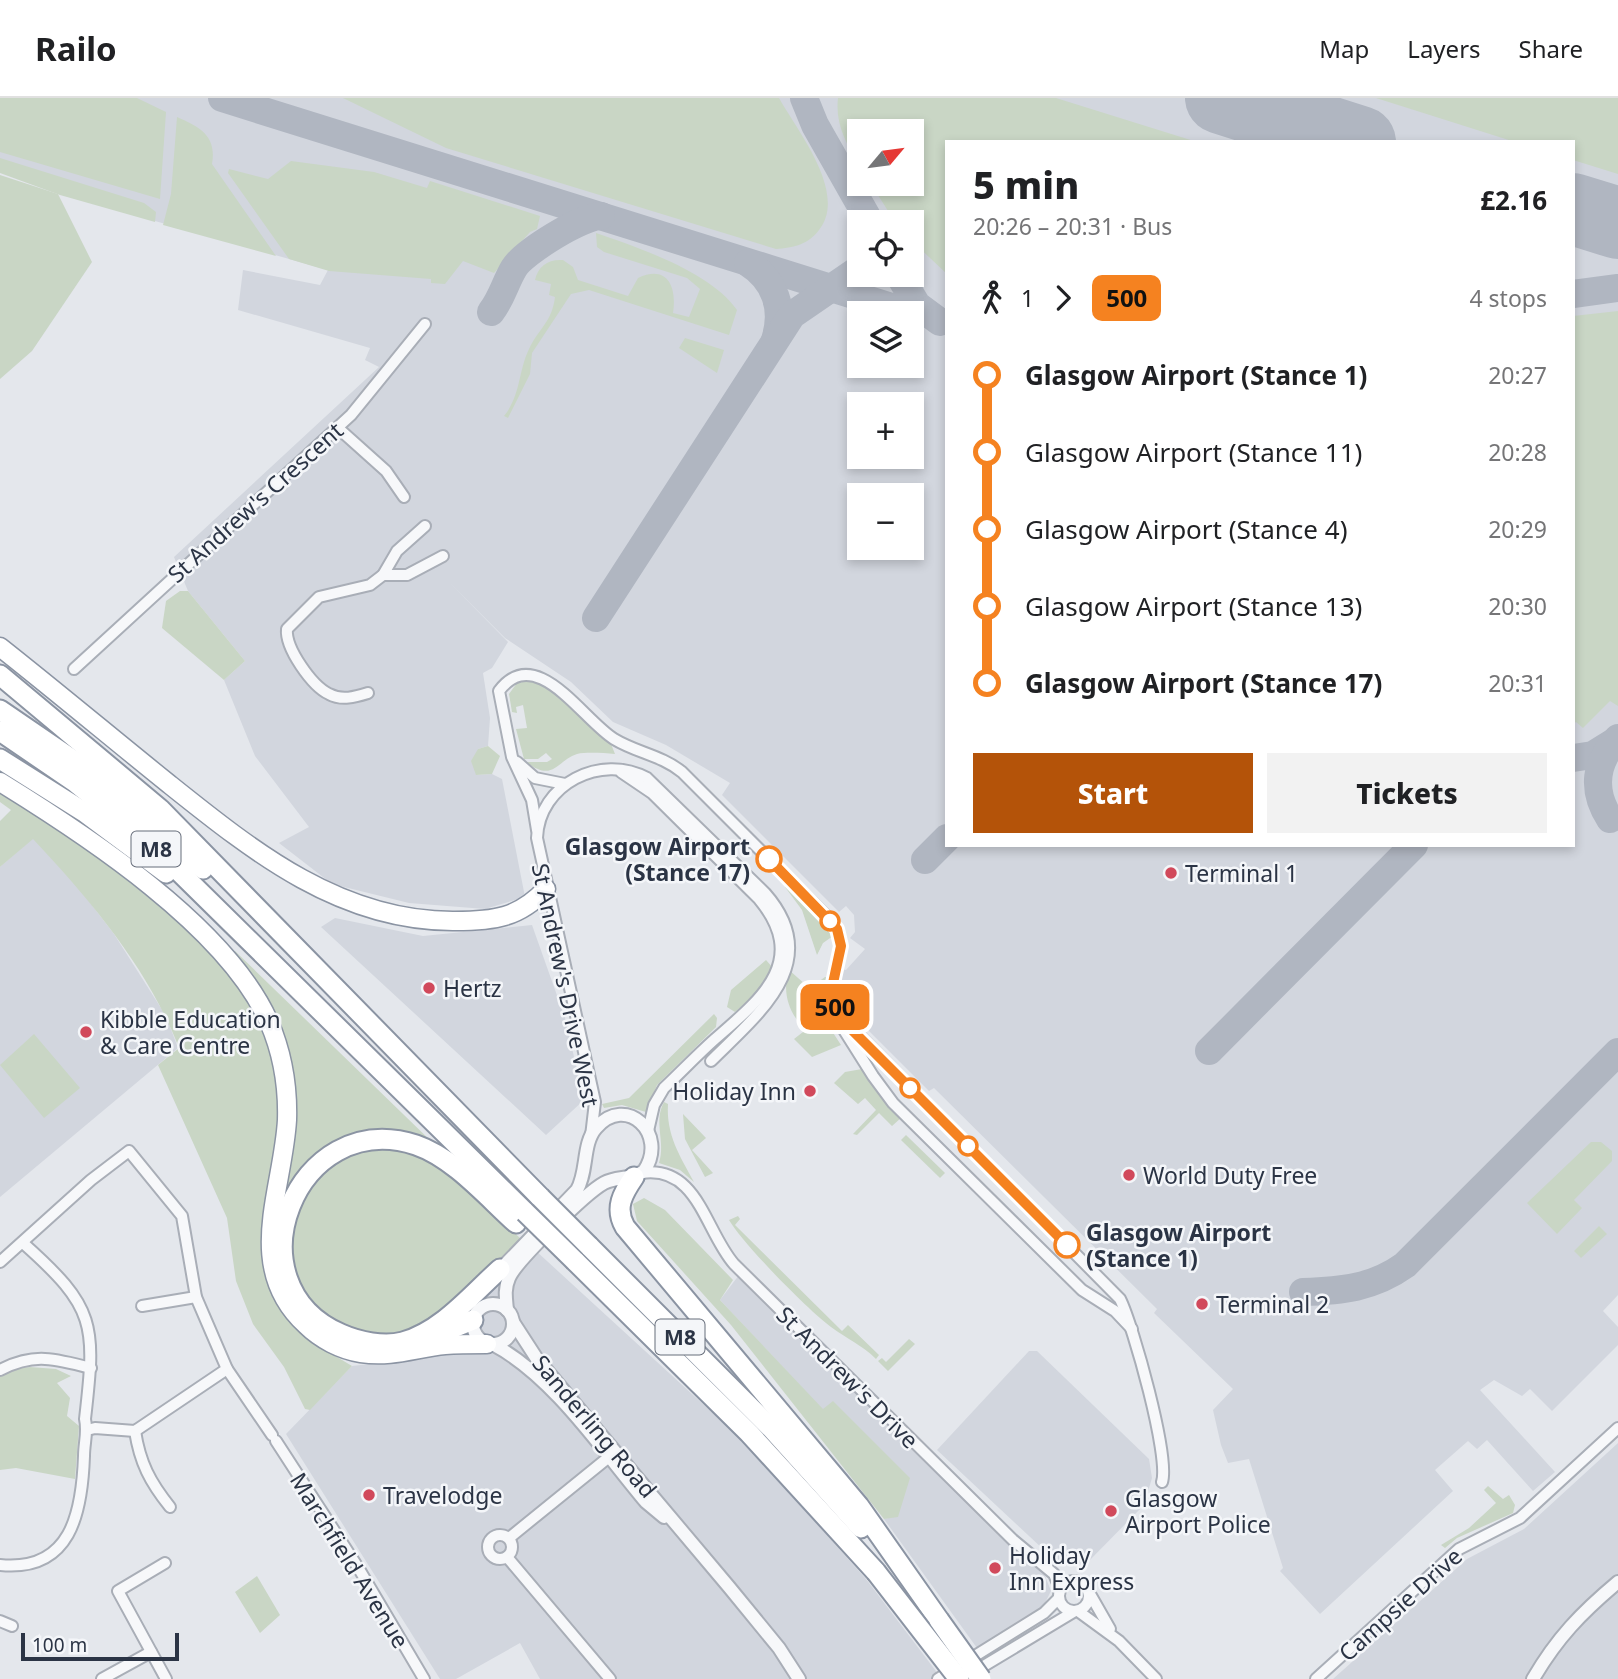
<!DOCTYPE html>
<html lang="en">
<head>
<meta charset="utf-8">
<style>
  :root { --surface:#fff; --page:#f2f2f2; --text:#202124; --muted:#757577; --line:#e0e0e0; --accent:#b45309 }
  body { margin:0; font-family:"Noto Sans",sans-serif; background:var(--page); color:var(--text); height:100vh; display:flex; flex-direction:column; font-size:26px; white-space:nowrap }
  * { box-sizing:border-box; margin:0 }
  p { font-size:23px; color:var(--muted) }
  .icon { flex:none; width:38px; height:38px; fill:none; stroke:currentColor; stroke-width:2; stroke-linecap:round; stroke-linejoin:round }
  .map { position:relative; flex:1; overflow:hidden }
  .side { position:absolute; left:945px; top:42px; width:630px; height:707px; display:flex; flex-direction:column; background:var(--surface); border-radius:0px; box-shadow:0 4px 10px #0003 }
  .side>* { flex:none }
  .badge { padding:0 14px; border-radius:10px; font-size:24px; line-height:46px }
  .needle { width:46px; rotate:61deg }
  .controls { position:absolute; left:847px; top:21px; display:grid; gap:14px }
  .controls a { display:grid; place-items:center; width:77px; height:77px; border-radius:0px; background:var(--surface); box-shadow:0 4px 10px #0003; font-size:35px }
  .scale { position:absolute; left:21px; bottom:18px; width:158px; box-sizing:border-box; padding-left:7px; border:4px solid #2b3445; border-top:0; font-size:19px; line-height:24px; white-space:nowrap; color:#2b3445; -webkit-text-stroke:5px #f4f6f9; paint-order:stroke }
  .map>.badge { position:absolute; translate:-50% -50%; box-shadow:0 0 0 4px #fff }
  .legs { display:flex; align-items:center; gap:10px; height:77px; padding:0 28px; font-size:23px }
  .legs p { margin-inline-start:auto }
  .headline { display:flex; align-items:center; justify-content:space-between; height:119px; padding:0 28px }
  h1 { font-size:38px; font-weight:800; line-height:52px }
  .button { display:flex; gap:14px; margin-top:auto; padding:14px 28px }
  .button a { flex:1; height:80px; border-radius:0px; background:var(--accent); color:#fff; font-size:28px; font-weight:800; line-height:80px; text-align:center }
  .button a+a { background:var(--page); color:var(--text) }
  ul { padding:0 28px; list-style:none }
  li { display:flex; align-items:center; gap:24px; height:77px; font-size:26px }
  li i { display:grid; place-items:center; width:10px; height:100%; margin:0 9px; background:currentColor }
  li i::after { content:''; width:18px; height:18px; margin:-9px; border:5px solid; border-radius:50%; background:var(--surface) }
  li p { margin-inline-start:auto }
  li:first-child i { background:linear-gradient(#0000 50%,currentColor 0) }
  li:last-child i { background:linear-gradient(currentColor 50%,#0000 0) }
  header { display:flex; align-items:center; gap:42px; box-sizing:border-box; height:98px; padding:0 35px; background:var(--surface); border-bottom:2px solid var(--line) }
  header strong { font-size:33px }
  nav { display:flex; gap:38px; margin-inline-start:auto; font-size:24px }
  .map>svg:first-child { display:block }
  .built { fill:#d2d6de; fill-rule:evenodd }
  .green { fill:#c9d6c5 }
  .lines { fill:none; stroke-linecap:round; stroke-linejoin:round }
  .taxiway { stroke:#b0b6c1; stroke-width:28 }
  .runway { stroke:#b0b6c1; stroke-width:72 }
  .minor-casing { stroke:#a9aeb7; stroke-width:14 }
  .tertiary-casing { stroke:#a9aeb7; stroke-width:16 }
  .trunk-casing { stroke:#8b94a3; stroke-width:21 }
  .motorway-casing { stroke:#8b94a3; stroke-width:23 }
  .minor { stroke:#f7f8fa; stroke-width:10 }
  .tertiary { stroke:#f7f8fa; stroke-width:12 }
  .trunk { stroke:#fff; stroke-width:18 }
  .motorway { stroke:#fff; stroke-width:19 }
  .motorway-bridge-casing { stroke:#8b94a3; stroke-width:23; stroke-linecap:butt }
  .motorway-bridge { stroke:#fff; stroke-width:19 }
  .line-1-casing { stroke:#fff; stroke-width:16 }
  .line-1 { stroke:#f58220; stroke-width:10 }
  .stop-1-dot { fill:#fff; stroke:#f58220; stroke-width:3.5 }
  .poi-dot { fill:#d1495b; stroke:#f4f6f9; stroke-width:2.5 }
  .labels { text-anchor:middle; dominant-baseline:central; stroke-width:5; stroke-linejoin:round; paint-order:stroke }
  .shield { fill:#f4f6f9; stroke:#676e7b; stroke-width:2 }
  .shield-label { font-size:21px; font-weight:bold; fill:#2b3445 }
  .street-label { font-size:23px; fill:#2b3445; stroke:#f4f6f9 }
  .stop-label { font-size:23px; font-weight:bold; fill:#2b3445; stroke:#f4f6f9; text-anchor:end }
  .poi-label { font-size:23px; fill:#2b3445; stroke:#f4f6f9; text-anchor:start }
</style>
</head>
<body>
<header>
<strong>Railo</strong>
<nav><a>Map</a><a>Layers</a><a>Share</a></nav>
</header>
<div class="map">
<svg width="1618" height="1581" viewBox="0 0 1618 1581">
  <rect width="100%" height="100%" fill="#e4e7ec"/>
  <g class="built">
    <path d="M 0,0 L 1618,0 L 1618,1197 L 1603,1213 L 1618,1229 L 1618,1247 L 1552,1313 L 1530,1291 L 1522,1298 L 1494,1282 L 1480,1292 L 1555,1374 L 1533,1393 L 1487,1342 L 1477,1351 L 1468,1343 L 1435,1372 L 1453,1393 L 1320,1516 L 1280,1473 L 1283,1470 L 1249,1361 L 1228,1365 L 1221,1347 L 1213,1312 L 1233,1291 L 1154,1215 L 1157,1211 L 934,990 L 929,993 L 856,920 L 839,894 L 841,871 L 846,872 L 865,851 L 850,840 L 855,834 L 854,817 L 846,808 L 839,814 L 722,697 L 730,685 L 666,647 L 613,624 L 571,584 L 505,540 L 450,485 L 508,544 L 492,570 L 483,575 L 490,620 L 488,648 L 478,651 L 476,677 L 492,676 L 502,681 L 525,799 L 485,811 L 409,805 L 332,786 L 279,745 L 309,729 L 255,658 L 224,582 L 245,563 L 188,493 L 174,459 L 379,269 L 365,262 L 370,250 L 238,212 L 243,172 L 320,187 L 328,172 L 155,123 L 0,72 ZM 859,33 L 912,33 L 912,86 L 859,86 ZM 947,44 L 1573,44 L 1573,747 L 947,747 ZM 859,124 L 912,124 L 912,177 L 859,177 ZM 859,215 L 912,215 L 912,268 L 859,268 ZM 859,306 L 912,306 L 912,359 L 859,359 ZM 859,397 L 912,397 L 912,450 L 859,450 Z"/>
    <polygon points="33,740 78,789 114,836 166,918 178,950 0,1099 0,769"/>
    <polygon points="335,820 423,838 532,827 565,920 584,1002 546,1037 321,829"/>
    <polygon points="523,1141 741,1341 866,1481 942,1581 540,1581 520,1545 456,1581 440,1581 286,1336 352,1268 404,1262"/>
    <polygon points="739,1177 1011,1449 1043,1473 1051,1493 1043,1509 977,1550 884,1421 898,1418 833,1304 823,1312 720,1202"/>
    <polygon points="1029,1253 1037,1253 1149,1361 1152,1380 1144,1407 1087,1465 1059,1466 937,1352"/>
    <polygon points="1618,1345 1618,1581 1333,1581 1467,1461 1524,1431"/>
  </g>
  <g class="green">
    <polygon points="0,0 137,0 166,14 160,101 0,54"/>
    <path d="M 343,0 L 779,0 C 798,34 848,95 819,132 C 809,146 793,150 776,151 L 446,50 Z"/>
    <path d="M 838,0 L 1056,0 L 1197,44 L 947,44 L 947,176 L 912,143 L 912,124 L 895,124 L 871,86 L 912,86 L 912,33 L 859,33 L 859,67 C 846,45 835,26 838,0 Z"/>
    <polygon points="1376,0 1618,0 1618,76 1573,62 1573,44 1515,44"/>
    <path d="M 177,19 C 200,29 217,38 212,66 L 276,158 L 163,127 L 171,96 Z"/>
    <polygon points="0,60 144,105 156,114 155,124 60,97 0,75"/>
    <polygon points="291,63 374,74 427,90 430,83 540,118 537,131 530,134 494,175 463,163 445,186 431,185 431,181 329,173 289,161 228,75 229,71 268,81"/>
    <polygon points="0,77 58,96 92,164 32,253 0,281"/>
    <path d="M 596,135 C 637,149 711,174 737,212 L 729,237 L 589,192 L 571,196 L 532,255 L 530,276 L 508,320 L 504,318 C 521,297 518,274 529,251 C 539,230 552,224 555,199 L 549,197 L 551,186 L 535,182 C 538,168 548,161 563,162 L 573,169 L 578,182 L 628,198 L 638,180 C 668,166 677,190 673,215 L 689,219 L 700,191 L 687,180 L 604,154 L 597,149 Z"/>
    <polygon points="1618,213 1618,608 1610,603 1583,630 1576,624 1573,626 1573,218"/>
    <polygon points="685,240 724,252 717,275 679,250"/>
    <polygon points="180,493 188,493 245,563 224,582 162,530 166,503"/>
    <path d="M 533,582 L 545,587 L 611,646 L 615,656 C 603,655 586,654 577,656 C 556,663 554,685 526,664 L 547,664 L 552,661 L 546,655 L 538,661 L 524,661 L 516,631 L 527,630 L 523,607 L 516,609 L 517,615 L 512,614 L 509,596 L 517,585 Z"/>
    <polygon points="488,648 500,658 492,676 476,677 471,663 478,651"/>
    <path d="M 0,690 L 51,722 L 110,768 L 202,843 L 238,883 L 263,932 L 275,970 L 281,1030 L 264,1112 L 263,1169 L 275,1197 L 322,1250 L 352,1268 L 310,1312 L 305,1311 L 284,1269 L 253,1226 L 236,1183 L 227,1120 L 158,967 L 179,950 C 148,870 91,803 33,741 L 0,769 L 0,723 L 11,712 L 0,704 Z"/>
    <polygon points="787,788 833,838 823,845 817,857 802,812 785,789"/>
    <polygon points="235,853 436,1048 367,1036 278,1118 293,994 233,856"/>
    <path d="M 766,862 L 773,870 C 766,890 751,901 735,914 L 727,909 L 731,892 Z"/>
    <path d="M 789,872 L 806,887 L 805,902 L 811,921 L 802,928 C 788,913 782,892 789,872 Z"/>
    <polygon points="825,879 830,880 825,901 828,916 812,899 814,887"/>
    <polygon points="817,910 841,947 812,959 794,941 812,927 814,912"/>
    <polygon points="714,916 717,920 716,929 657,987 646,1014 622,1007 604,1010 602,1006 629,1000"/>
    <polygon points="34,936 80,990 44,1020 0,967"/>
    <polygon points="862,971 902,1019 892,1028 879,1015 857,1037 853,1036 876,1012 865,1000 858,1006 834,985 845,974"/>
    <path d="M 664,1004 L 668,1006 C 666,1037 680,1058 694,1084 L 680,1072 L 659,1065 C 666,1044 653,1024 664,1004 Z"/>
    <polygon points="683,1016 706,1040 692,1052 713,1075 705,1079 685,1041"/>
    <polygon points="906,1037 945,1075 940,1080 901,1042"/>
    <polygon points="1591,1044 1601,1044 1612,1053 1612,1063 1574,1102 1582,1110 1557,1136 1527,1105"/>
    <polygon points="370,1049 401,1050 444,1069 521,1141 450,1213 395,1239 356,1236 318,1214 290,1167 291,1115 327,1067"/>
    <polygon points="644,1100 665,1112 733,1182 720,1202 823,1311 833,1303 910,1380 898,1419 884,1421 731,1227 637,1123 633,1106"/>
    <path d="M 738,1118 L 740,1121 L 735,1127 L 842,1233 L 848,1227 L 879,1257 L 876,1261 C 862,1247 847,1241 831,1229 C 808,1212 743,1146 729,1122 Z"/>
    <polygon points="1599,1128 1607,1136 1581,1160 1574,1153"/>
    <polygon points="909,1241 915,1246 888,1273 878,1263 882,1260 886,1264"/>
    <polygon points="30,1269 56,1271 71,1278 57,1285 70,1300 67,1318 79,1328 75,1381 16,1370 0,1372 0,1279 14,1271"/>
    <polygon points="1488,1388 1503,1401 1509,1397 1515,1407 1513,1415 1457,1440 1445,1450 1441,1447 1469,1430 1496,1405 1484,1392"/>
    <polygon points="257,1478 280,1517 260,1535 235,1494"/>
  </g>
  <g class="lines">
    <g class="taxiway">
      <polyline points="222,0 911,215"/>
      <polyline points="804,0 815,27 870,124"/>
      <path d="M 748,165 C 775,182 785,211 775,242"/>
      <polyline points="899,177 917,207 940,224"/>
      <polyline points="1573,196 1618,190"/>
      <path d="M 491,214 C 502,200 505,185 514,170 C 524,154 582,118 601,118"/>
      <polyline points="596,520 792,217 859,171"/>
      <polyline points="1573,660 1593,657 1614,644"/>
      <path d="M 1610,721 C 1591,692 1595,664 1618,640"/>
      <polyline points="925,762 947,740"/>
      <polyline points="1209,953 1414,747"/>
      <path d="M 1303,1194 C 1341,1193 1373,1190 1405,1167 L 1618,954"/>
    </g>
    <g class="runway">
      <polyline points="1221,0 1360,44"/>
      <polyline points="1573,111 1618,125"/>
    </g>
    <defs>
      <g id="minor">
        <polyline points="338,330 386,373 404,399"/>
        <polyline points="383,477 407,477 443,458"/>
        <polyline points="74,571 351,317 425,226"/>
        <path d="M 368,595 C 355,599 342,603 329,596 C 312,588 285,550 287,531 L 319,499 L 370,487 L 383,477 L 397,453 L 425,428"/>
        <polyline points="517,664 535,680 565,686"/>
        <path d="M 621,674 L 652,695 L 759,801 C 810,863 761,901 715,941 C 697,957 681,974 664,990 L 654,1007 L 648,1033"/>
        <path d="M 537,732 L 532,702 L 512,659 L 499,593 C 536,544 582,621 614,641 C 637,655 661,657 682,674 L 828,820 L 837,831 L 841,848 L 830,899 L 844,932 L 873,978 L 893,1005 L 1082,1192 L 1115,1213 L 1132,1231"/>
        <path d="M 844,922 L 1120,1201 C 1133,1227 1170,1359 1162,1384"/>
        <path d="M 591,1038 L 595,1004 L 537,740 C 539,686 601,655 647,680 L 765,795 C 826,864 758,916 711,963"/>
        <path d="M 642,1075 C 698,1067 705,1133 734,1166 L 1013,1442 L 1054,1476 L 1060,1490"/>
        <polyline points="0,1164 91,1082 129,1053 182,1118 196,1199 227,1271 135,1333 95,1330 87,1332"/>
        <polyline points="142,1208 196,1199"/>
        <polyline points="227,1271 272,1337"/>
        <path d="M 0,1272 C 35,1254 54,1261 91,1270"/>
        <path d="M 135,1333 C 140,1365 150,1384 170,1409"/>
        <polyline points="276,1343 359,1471 424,1581"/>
        <circle cx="500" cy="1449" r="12"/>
        <polyline points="509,1440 609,1359"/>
        <polyline points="507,1459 610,1581"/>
        <polyline points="165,1465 118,1493 166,1581"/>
        <path d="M 0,1467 C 71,1474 82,1415 84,1358 C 84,1345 88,1334 85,1321 C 96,1226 96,1210 23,1145"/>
        <circle cx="1074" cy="1498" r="15"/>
        <polyline points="1090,1496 1110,1531"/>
        <polyline points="1078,1513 1119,1543 1156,1581"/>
        <polyline points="0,1523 12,1528"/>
        <polyline points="972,1575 1075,1513"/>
        <polyline points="102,1581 151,1554"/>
        <polyline points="938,1581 1044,1515 1059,1500"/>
        <polyline points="1316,1581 1459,1451 1520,1420 1618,1330"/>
      </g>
      <g id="tertiary">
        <path d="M 496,1176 L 577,1092 C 588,1073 582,1046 596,1030 C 626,995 669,1036 644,1073 C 631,1082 617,1078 604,1085 C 586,1095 516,1163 509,1180 C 504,1191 506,1201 507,1212"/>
        <circle cx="493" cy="1226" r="20"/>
        <polyline points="513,1224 537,1261 729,1489 779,1550 799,1581"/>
        <path d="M 494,1247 C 553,1278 603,1353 646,1404 L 664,1419"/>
        <path d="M 1533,1581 C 1557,1540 1581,1515 1618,1484"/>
      </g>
      <g id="trunk">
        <path d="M 0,549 C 57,594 113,641 169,686 C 254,754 341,824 455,823 C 494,823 519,820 546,791"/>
        <path d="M 0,684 C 86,737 227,829 269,924 C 282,954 288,989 287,1022 C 283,1093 243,1169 306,1227 C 320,1241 341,1252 361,1255 C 391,1260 416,1250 445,1247 C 459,1246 473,1246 487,1246"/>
      </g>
      <g id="motorway">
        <polyline points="0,577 160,711 540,1099"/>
        <polyline points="0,612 95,677 203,771"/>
        <polyline points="0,633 76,685 147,742 525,1114"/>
        <polyline points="0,661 84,714 166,775"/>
        <path d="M 634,1079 C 623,1095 614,1110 625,1129 L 859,1408 L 939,1522"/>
        <polyline points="589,1148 771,1330 861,1430"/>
        <polyline points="575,1163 749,1335 876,1474"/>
        <path d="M 500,1171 C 471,1197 442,1233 403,1244 C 384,1249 359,1244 341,1236 C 226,1186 296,1008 416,1047 C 454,1060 487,1099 516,1125"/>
        <polyline points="431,1239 473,1222"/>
      </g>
    </defs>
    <use href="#minor" class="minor-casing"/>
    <use href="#tertiary" class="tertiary-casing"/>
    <use href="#trunk" class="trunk-casing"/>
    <use href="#motorway" class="motorway-casing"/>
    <use href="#minor" class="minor"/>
    <use href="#tertiary" class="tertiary"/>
    <use href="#trunk" class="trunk"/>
    <use href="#motorway" class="motorway"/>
    <defs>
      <g id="motorway-bridge">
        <polyline points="540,1099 589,1148"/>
        <polyline points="525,1114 575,1163"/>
        <polyline points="876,1474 959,1581"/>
        <polyline points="939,1522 981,1581"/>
      </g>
    </defs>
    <use href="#motorway-bridge" class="motorway-bridge-casing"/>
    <use href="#motorway-bridge" class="motorway-bridge"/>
  </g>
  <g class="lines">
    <defs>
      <polyline id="line-1" points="769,761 837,831 841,848 830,899 846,926 1067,1147"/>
    </defs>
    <use href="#line-1" class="line-1-casing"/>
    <use href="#line-1" class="line-1"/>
  </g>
  <g class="stop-1-dot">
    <circle cx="769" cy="761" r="12"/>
    <circle cx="830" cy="823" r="9"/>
    <circle cx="910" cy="990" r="9"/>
    <circle cx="968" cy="1048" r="9"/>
    <circle cx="1067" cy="1147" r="12"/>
  </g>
  <g class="poi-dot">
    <circle cx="1171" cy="775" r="7"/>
    <circle cx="429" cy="890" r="7"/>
    <circle cx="86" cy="934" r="7"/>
    <circle cx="810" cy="993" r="7"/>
    <circle cx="1129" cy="1077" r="7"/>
    <circle cx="1202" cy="1206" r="7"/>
    <circle cx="369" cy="1397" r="7"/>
    <circle cx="1111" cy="1413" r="7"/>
    <circle cx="995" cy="1470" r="7"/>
  </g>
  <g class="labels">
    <g class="shield">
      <rect x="131.5" y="733.5" width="49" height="35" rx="5"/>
      <rect x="655.5" y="1221.5" width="49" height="35" rx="5"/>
    </g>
    <g class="shield-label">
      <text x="156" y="751">M8</text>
      <text x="680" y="1239">M8</text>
    </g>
    <g class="street-label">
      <text transform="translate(255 404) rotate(-42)">St Andrew's Crescent</text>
      <text transform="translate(566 887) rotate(78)">St Andrew's Drive West</text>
      <text transform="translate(848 1279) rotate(45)">St Andrew's Drive</text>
      <text transform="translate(595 1328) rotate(50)">Sanderling Road</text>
      <text transform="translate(350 1462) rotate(58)">Marchfield Avenue</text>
      <text transform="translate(1400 1506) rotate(-42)">Campsie Drive</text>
    </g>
    <g class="stop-label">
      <text x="750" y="748">Glasgow Airport<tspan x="750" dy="26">(Stance 17)</tspan></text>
      <text x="1086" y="1134" text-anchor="start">Glasgow Airport<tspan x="1086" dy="26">(Stance 1)</tspan></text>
    </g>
    <g class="poi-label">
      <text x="1185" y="775">Terminal 1</text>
      <text x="443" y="890">Hertz</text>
      <text x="100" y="921">Kibble Education<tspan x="100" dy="26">&amp; Care Centre</tspan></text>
      <text x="796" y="993" text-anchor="end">Holiday Inn</text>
      <text x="1143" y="1077">World Duty Free</text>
      <text x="1216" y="1206">Terminal 2</text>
      <text x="383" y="1397">Travelodge</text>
      <text x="1125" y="1400">Glasgow<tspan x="1125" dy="26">Airport Police</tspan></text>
      <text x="1009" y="1457">Holiday<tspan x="1009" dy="26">Inn Express</tspan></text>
    </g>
  </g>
</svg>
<div class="controls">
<a><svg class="needle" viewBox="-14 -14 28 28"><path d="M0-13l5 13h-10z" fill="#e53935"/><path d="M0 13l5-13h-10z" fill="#757577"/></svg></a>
<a><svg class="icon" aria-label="locate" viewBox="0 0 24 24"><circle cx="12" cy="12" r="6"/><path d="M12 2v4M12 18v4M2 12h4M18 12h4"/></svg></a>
<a><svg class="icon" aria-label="layers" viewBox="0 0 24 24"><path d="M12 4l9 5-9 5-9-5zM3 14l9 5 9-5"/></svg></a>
<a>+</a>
<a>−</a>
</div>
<div class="scale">100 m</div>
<b class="badge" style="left:835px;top:909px;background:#f58220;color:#111">500</b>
<section class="side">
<div class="headline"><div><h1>5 min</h1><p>20:26 – 20:31 · Bus</p></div><b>£2.16</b></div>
<div class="legs"><svg class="icon" aria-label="walk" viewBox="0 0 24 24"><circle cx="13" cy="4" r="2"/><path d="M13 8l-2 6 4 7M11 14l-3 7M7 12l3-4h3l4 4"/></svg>1<svg class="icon" aria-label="forward" viewBox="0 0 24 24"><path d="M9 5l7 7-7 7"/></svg><b class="badge" style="background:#f58220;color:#111">500</b><p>4 stops</p></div>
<ul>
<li><i style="color:#f58220"></i><b>Glasgow Airport (Stance 1)</b><p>20:27</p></li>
<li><i style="color:#f58220"></i><span>Glasgow Airport (Stance 11)</span><p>20:28</p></li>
<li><i style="color:#f58220"></i><span>Glasgow Airport (Stance 4)</span><p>20:29</p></li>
<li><i style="color:#f58220"></i><span>Glasgow Airport (Stance 13)</span><p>20:30</p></li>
<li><i style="color:#f58220"></i><b>Glasgow Airport (Stance 17)</b><p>20:31</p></li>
</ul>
<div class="button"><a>Start</a><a>Tickets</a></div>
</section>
</div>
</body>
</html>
